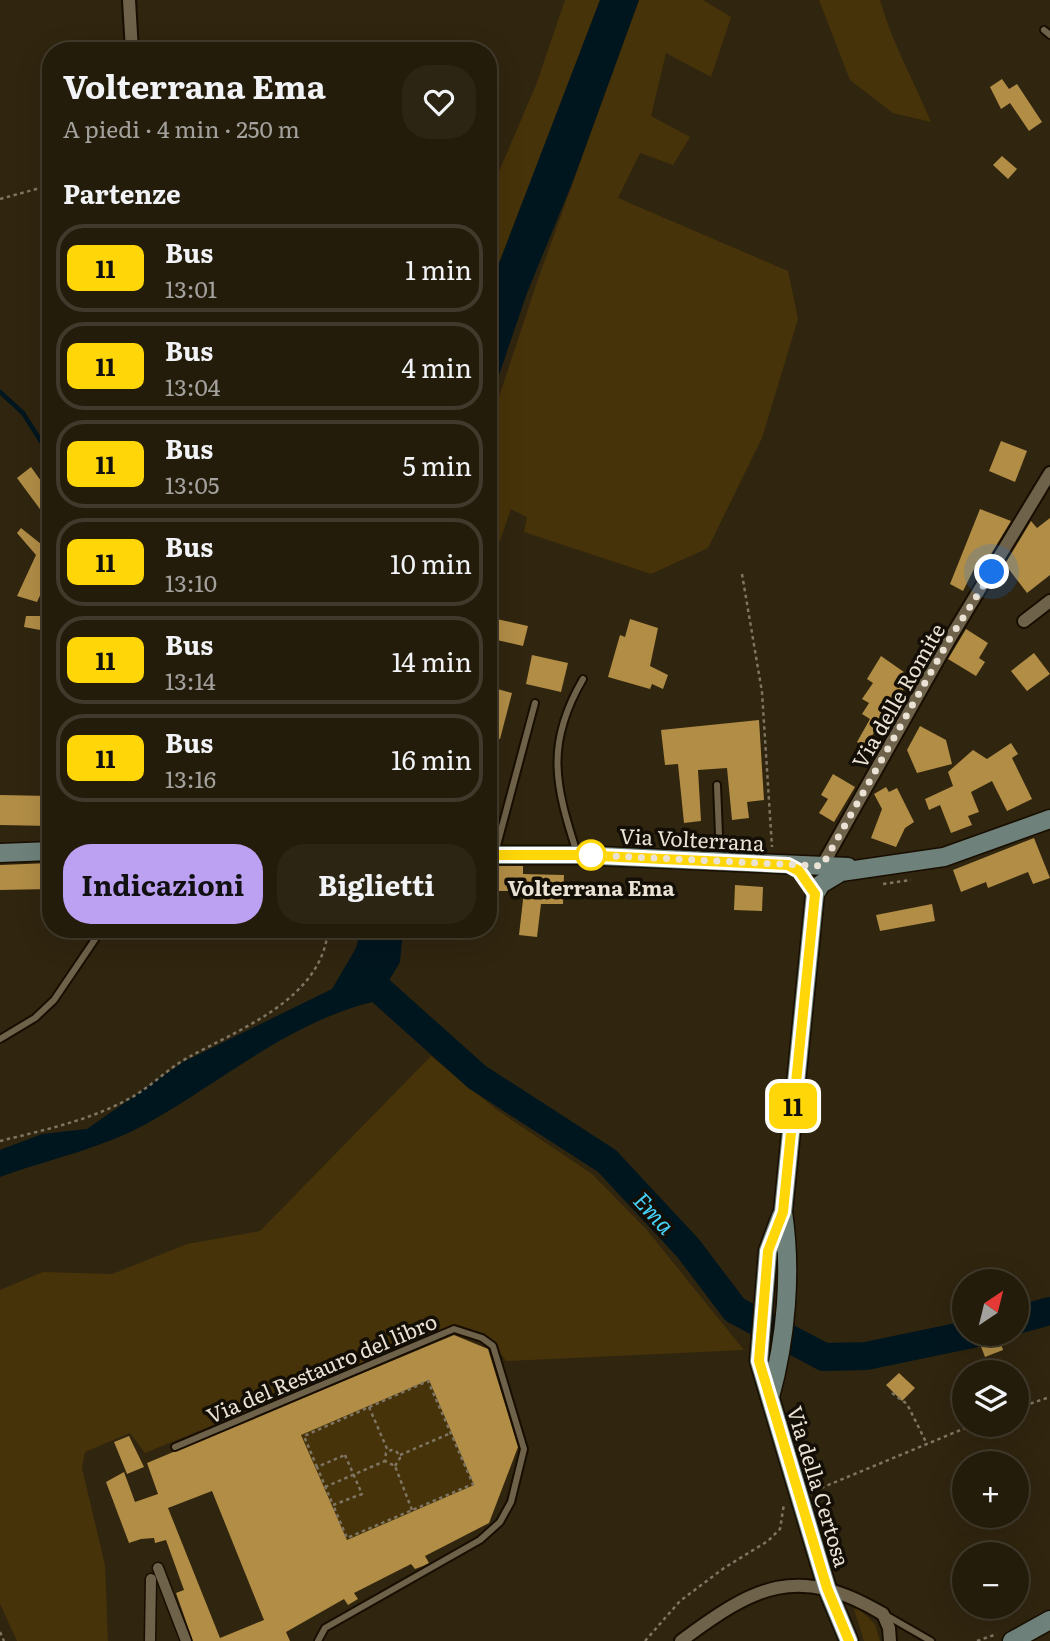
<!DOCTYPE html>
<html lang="it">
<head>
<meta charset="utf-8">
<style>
  :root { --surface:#241c0b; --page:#2c2514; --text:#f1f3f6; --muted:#a3a19d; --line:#413a2c; --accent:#bca0f2 }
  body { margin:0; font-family:Literata,serif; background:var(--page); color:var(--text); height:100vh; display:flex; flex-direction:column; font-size:26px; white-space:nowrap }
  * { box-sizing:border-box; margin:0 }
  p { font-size:23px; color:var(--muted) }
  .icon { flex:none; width:38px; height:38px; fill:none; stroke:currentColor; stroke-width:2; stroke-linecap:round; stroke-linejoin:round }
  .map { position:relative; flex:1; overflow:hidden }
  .details { position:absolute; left:42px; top:42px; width:455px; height:896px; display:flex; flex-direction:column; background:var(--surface); border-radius:28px; box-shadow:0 7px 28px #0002,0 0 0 2px var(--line) }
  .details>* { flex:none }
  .badge { padding:0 14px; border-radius:10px; font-size:24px; line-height:46px }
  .needle { width:46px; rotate:35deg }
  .buttons { position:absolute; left:952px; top:1269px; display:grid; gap:14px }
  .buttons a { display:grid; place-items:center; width:77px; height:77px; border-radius:50%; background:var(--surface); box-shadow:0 7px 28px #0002,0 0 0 2px var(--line); font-size:35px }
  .you { position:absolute; width:35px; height:35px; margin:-18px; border:5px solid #fff; border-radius:50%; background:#1a73e8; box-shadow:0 0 0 10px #1a73e833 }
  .map>.badge { position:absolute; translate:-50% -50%; box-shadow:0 0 0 4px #fff }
  h2 { padding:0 21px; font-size:26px; line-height:63px }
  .round { display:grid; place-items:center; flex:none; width:74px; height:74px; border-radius:28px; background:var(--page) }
  .overview { display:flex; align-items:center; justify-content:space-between; height:119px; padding:0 21px }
  h1 { font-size:33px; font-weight:700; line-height:52px }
  .action { display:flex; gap:14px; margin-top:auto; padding:14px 21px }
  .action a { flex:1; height:80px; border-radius:28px; background:var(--accent); color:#111; font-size:28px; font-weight:700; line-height:80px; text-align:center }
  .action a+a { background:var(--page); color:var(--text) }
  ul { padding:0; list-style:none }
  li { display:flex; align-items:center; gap:21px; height:88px; margin:0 14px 10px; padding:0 7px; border:4px solid var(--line); border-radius:28px }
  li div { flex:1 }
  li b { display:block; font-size:26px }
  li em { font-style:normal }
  li .badge { min-width:77px; font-weight:700; text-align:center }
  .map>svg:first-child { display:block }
  .green { fill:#473309 }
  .water { fill:#00161f }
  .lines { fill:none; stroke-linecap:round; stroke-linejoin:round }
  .stream { stroke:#00161f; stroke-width:4.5 }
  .river { stroke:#00161f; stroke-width:28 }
  .building { fill:#b18d46; fill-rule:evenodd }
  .service-casing { stroke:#180e00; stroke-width:10 }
  .pedestrian-casing { stroke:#180e00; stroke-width:13 }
  .minor-casing { stroke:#180e00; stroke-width:16 }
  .secondary-casing { stroke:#180e00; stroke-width:21 }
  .path { stroke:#7e7563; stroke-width:2.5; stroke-dasharray:3.5 3.5; stroke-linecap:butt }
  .service { stroke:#6f624a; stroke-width:6 }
  .pedestrian { stroke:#6f624a; stroke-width:10 }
  .minor { stroke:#6f624a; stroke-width:12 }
  .secondary { stroke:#6e827b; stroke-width:18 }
  .line-casing { stroke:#fff; stroke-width:16 }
  .line { stroke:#ffd709; stroke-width:10 }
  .walk { stroke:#eae2d5; stroke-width:7; stroke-dasharray:0 12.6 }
  .stop-dot { fill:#fff; stroke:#ffd709; stroke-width:3.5 }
  .labels { text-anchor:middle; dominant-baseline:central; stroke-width:7; stroke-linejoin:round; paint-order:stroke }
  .street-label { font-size:21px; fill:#eae2d5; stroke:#140f06 }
  .stop-label { font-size:21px; font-weight:bold; fill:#eae2d5; stroke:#140f06 }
  .water-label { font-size:23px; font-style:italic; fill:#45d2fa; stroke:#140f06 }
</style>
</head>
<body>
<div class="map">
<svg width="1050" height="1641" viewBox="0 0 1050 1641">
  <rect width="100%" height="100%" fill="#30250f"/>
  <g class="green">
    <polygon points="565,0 600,0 488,292 488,197 536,85"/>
    <polygon points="639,0 703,0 731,17 711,77 666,53 651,116 690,137 673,165 640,153 618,198 788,271 798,319 762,438 708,548 651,574 524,532 527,517 511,509 488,575 488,430 537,282"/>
    <path d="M 819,0 L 880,0 C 892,43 914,81 931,122 L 893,113 L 850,80 Z"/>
    <polygon points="431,1056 497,1110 592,1174 646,1229 744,1350 506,1361 489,1337 458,1325 145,1453 130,1433 85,1452 82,1468 105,1565 108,1641 17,1641 0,1604 0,1290 43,1272 112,1274 187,1244 260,1231"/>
    <polygon points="429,1380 474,1485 347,1540 301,1435"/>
    <polygon points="858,1608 875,1624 880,1641 864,1641 854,1609"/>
  </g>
  <g class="water">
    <polygon points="600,0 639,0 573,181 527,293 488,407 488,292"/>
    <path d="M 361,929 L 403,929 L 400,962 L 377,1001 C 291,1020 222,1082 146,1124 C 100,1149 49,1159 0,1177 L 0,1150 L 42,1134 L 87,1129 L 183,1062 L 332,989 L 356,948 Z"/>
  </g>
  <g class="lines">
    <polyline class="stream" points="0,392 23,413 51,457"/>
    <g class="river">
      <polyline points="363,975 477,1077 607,1161 688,1248 735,1310 824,1357 866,1356 972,1334"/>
      <polyline points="1017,1320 1050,1311"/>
    </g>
  </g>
  <g class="building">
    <polygon points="1002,79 1009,89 1017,84 1042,122 1029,131 1010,103 1001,109 990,87"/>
    <polygon points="1002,156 1017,169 1008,179 993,165"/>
    <polygon points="1001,441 1027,451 1015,482 989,471"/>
    <polygon points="31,467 51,495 51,524 17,478"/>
    <polygon points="980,509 1011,521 985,564 978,561 963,591 950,584"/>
    <polygon points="1050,518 1050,575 1027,593 1005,564 1031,521 1037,528"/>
    <polygon points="21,528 51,552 51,572 37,602 17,596 36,555 17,533"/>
    <polygon points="26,616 51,616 51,632 24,627"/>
    <polygon points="488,617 528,626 523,646 488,638"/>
    <polygon points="630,619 658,628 650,666 668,675 663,689 652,684 650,689 608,677 620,635 625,637"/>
    <polygon points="966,629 988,643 979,658 985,662 976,676 948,659"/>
    <polygon points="1034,653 1050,674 1027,691 1011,671"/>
    <polygon points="532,655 568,663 561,692 526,684"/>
    <polygon points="881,656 911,677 882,726 880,724 864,747 857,742 870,719 862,714 869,703 862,699 873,683 867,679"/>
    <polygon points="494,688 512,693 500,739 488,736 488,712"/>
    <polygon points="759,720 764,800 747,802 749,818 732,820 727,768 698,770 701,821 684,823 678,764 665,765 661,730"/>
    <polygon points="920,726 946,740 952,764 917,773 907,750"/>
    <polygon points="1011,743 1018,754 1012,758 1032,799 1007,811 992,781 971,792 979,812 968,816 972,825 951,833 940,805 929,810 925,799 953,786 948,772 973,750 987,759"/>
    <polygon points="833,774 855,787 834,822 819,813 828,799 821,795"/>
    <polygon points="886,787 889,792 897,788 914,822 905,828 896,847 871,838 882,809 874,794"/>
    <polygon points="0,795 51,796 51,826 0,825"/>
    <polygon points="1034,838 1050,878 1033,884 1028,872 988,888 986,882 961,892 953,870"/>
    <polygon points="51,863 51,889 0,890 0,865"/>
    <polygon points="488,866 523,866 523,874 564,875 563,904 541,904 537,937 519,935 524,891 488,891"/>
    <polygon points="735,885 763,887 762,911 734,910"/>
    <polygon points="932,904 935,921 880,931 876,915"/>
    <path d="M 454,1335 L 488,1349 L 518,1447 L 489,1523 L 425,1556 L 429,1563 L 423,1566 L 415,1569 L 411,1564 L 354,1593 L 358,1599 L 348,1605 L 344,1599 L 286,1632 L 290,1641 L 193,1641 L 176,1593 L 184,1590 L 166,1540 L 155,1543 L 154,1538 L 141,1539 L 129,1543 L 106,1482 L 124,1472 L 135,1502 L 158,1494 L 147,1463 ZM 429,1380 L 474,1485 L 347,1540 L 301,1435 ZM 212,1491 L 264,1620 L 220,1638 L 168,1508 Z"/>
    <polygon points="999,1337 1003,1350 985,1357 980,1344"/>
    <polygon points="899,1373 915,1388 902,1401 886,1385"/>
    <polygon points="129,1436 144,1467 127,1474 114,1442"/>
  </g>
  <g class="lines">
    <defs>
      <g id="service">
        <polyline points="1044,30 1050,35"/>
        <polyline points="717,785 720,860"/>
        <polyline points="495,853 535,703"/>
        <path d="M 577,853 C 555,785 545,744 583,679"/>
        <polyline points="0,1039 35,1018 54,1000 102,929"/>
        <polyline points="175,1447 454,1329 482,1338 493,1346 524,1449 511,1502 500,1522 480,1540 325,1628 318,1641"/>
        <polyline points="884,1614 931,1641"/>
      </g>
      <g id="pedestrian">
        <polyline points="158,1568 186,1641"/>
        <polyline points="150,1641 151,1579"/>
      </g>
      <g id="minor">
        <polyline points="129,0 132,51"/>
        <polyline points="1024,621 1050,601"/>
        <polyline points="822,866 949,640 1050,473"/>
        <path d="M 681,1641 C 755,1586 797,1563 883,1614 L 889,1628 L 890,1641"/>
      </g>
      <g id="secondary">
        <polyline points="0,853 51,851"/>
        <polyline points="488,855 578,855 848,867"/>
        <polyline points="781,1216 768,1251 759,1361 827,1588 849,1641"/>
        <path d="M 770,1397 C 786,1339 792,1272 783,1212 L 815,894 L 821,884 L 841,872 L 944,857 L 1050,819"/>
        <polyline points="1012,1641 1050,1620"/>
      </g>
    </defs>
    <use href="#service" class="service-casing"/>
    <use href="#pedestrian" class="pedestrian-casing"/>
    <use href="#minor" class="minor-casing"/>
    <use href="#secondary" class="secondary-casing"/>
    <g class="path">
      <polyline points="0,199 51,185"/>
      <polyline points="742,574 762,692 772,847"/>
      <polyline points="883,884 911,880"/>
      <path d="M 0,1141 C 44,1130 92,1120 132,1097 C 152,1086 168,1068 189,1057 C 239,1029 323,999 328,929"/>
      <polyline points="892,1393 907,1404 927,1444"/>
      <polyline points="369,1407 388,1451"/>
      <polyline points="1017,1408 1050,1397"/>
      <polygon points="345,1455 362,1494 333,1505 317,1467"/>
      <polyline points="400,1455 451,1433"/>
      <polyline points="395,1466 400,1458 397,1452 391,1450 386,1453 385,1461 395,1466 412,1510"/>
      <polyline points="317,1467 304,1436 428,1381 473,1484 347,1538 333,1505"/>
      <polyline points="325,1487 385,1461"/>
      <polyline points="821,1488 975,1424"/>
      <polyline points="0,1632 4,1641"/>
      <polyline points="645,1641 680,1601 724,1568 768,1541 780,1529 784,1504"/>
      <polyline points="977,1641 997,1634"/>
    </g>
    <use href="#service" class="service"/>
    <use href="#pedestrian" class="pedestrian"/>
    <use href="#minor" class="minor"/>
    <use href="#secondary" class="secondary"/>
  </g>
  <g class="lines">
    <defs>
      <polyline id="line" points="488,855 578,855 788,865 799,871 815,894 783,1212 768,1251 759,1361 827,1588 849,1641"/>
    </defs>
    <use href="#line" class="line-casing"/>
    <use href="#line" class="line"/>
    <polyline class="walk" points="591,855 822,866 949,640 992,572"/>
  </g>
  <circle class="stop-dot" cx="591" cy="855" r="14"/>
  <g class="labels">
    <g class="street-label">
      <text transform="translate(897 695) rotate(-60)">Via delle Romite</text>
      <text transform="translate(692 838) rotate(3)">Via Volterrana</text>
      <text transform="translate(321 1367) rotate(-23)">Via del Restauro del libro</text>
      <text transform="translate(820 1486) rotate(73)">Via della Certosa</text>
    </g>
    <g class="stop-label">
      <text x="591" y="886">Volterrana Ema</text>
    </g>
    <g class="water-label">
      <text transform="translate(655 1212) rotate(47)">Ema</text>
    </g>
  </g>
</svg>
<div class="buttons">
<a><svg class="needle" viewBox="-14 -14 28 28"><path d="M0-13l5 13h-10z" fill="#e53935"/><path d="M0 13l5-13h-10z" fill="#a3a19d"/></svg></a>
<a><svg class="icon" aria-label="layers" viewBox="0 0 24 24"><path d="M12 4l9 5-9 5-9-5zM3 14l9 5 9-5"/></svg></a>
<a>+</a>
<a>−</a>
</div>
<div class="you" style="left:992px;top:572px"></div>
<b class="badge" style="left:793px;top:1106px;background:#ffd709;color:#111">11</b>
<section class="details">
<div class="overview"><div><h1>Volterrana Ema</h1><p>A piedi · 4 min · 250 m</p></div><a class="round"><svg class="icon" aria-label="heart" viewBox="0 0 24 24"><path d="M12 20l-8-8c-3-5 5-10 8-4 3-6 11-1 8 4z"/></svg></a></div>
<h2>Partenze</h2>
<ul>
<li><span class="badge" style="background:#ffd709;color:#111">11</span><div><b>Bus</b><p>13:01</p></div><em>1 min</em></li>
<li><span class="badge" style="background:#ffd709;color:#111">11</span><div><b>Bus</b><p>13:04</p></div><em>4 min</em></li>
<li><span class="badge" style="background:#ffd709;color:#111">11</span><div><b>Bus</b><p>13:05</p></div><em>5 min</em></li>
<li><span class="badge" style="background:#ffd709;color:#111">11</span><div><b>Bus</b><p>13:10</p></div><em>10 min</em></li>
<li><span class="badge" style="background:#ffd709;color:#111">11</span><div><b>Bus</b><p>13:14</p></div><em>14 min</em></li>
<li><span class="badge" style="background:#ffd709;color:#111">11</span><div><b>Bus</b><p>13:16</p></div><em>16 min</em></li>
</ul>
<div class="action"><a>Indicazioni</a><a>Biglietti</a></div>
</section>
</div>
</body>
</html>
